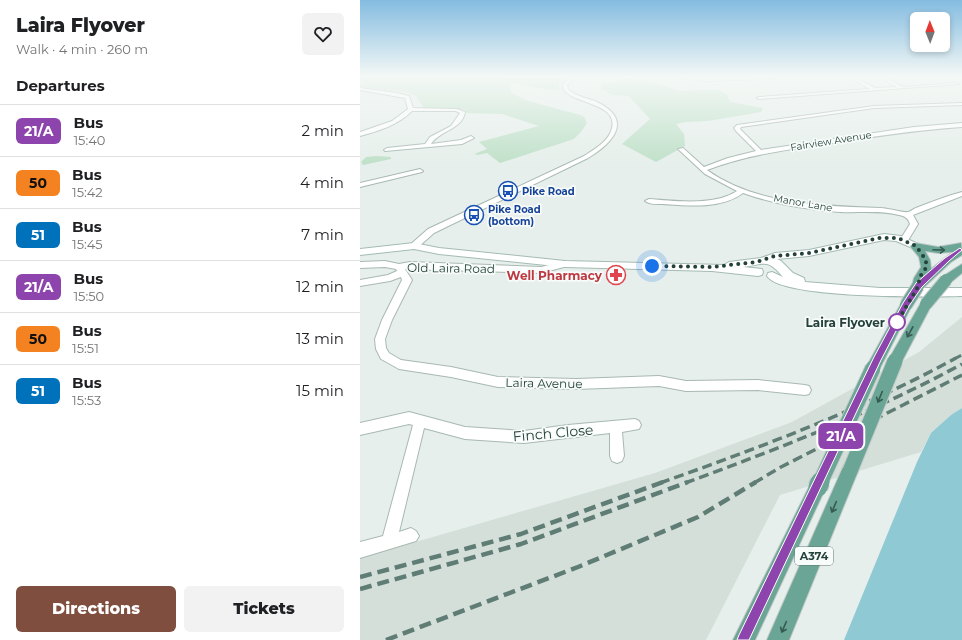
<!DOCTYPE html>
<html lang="en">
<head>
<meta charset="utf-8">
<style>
  :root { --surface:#fff; --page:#f2f2f2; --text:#202124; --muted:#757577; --line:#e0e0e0; --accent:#7f4e3f }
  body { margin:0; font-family:Montserrat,sans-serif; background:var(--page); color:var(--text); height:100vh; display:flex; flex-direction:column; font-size:15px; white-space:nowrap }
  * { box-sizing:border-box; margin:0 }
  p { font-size:13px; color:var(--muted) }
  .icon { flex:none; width:22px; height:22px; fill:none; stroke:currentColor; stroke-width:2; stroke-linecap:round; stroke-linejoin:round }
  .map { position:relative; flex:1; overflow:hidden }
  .details { display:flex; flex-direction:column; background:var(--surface); width:360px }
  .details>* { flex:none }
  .badge { padding:0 8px; border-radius:6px; font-size:14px; line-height:26px }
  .needle { width:26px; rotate:359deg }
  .tools { position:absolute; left:550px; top:12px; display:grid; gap:8px }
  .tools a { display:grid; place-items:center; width:40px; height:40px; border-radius:6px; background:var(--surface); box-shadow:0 2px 6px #0003; font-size:20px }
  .you { position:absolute; width:20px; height:20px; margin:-10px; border:3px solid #fff; border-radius:50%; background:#1a73e8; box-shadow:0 0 0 6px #1a73e833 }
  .map>.badge { position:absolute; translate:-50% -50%; box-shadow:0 0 0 2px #fff }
  h2 { padding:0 16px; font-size:15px; line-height:36px }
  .round { display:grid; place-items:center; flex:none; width:42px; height:42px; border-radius:6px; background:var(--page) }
  .overview { display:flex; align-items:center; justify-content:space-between; height:68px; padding:0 16px }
  h1 { font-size:19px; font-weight:800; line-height:30px }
  .button { display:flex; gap:8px; margin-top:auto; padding:8px 16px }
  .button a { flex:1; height:46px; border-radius:6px; background:var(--accent); color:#fff; font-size:16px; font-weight:800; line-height:46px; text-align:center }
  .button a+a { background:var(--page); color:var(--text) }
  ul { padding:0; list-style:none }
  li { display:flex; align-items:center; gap:12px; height:52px; padding:0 16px; border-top:1px solid var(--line) }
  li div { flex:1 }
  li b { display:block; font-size:15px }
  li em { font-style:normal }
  li .badge { min-width:44px; font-weight:700; text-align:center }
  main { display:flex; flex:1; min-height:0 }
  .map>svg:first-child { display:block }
  .built { fill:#d4dfda }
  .green { fill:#bfe0c8 }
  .water { fill:#8ec9d4 }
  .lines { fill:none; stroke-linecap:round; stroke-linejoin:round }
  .minor-casing { stroke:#a8b8b2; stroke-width:2 }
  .secondary-casing { stroke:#a4bbb3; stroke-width:2 }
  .primary-casing { stroke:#c2cac8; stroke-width:2 }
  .minor { fill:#fff; fill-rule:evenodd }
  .secondary { fill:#fff; fill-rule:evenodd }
  .primary { fill:#6aa596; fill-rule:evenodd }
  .rail-far2 { stroke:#5f7d75; stroke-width:3; stroke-dasharray:8 4; stroke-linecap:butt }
  .rail-far1 { stroke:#5f7d75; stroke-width:3.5; stroke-dasharray:10 5; stroke-linecap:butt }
  .rail { stroke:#5f7d75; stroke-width:4.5; stroke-dasharray:12 6; stroke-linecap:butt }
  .primary-bridge-far2-casing { stroke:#c2cac8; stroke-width:14; stroke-linecap:butt }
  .primary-bridge-far1-casing { stroke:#c2cac8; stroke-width:17; stroke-linecap:butt }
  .primary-bridge-casing { stroke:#c2cac8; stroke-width:21; stroke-linecap:butt }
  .primary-bridge-far2 { stroke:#6aa596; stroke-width:12 }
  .primary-bridge-far1 { stroke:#6aa596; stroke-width:15 }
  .primary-bridge { stroke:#6aa596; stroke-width:19 }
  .oneway { stroke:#365b51 }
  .line { fill:#8e44ad; stroke:#fff }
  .walk { stroke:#24423a; stroke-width:4; stroke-dasharray:0 7.2 }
  .stop-dot { fill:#fff; stroke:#8e44ad; stroke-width:2 }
  .labels { text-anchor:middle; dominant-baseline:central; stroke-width:3.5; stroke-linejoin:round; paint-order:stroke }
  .far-street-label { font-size:10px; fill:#24423a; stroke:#f7fbf9 }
  .far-transit-label { font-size:10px; font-weight:bold; fill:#164399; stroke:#f7fbf9; text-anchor:start }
  .shield { fill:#f7fbf9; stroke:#637a73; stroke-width:1 }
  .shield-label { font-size:11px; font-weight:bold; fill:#24423a }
  .street-label { font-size:12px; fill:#24423a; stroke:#f7fbf9 }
  .health-label { font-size:12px; font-weight:bold; fill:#be3a42; stroke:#f7fbf9; text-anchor:end }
  .stop-label { font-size:12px; font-weight:bold; fill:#24423a; stroke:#f7fbf9; text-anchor:end }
  .near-street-label { font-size:14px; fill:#24423a; stroke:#f7fbf9 }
</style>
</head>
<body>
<main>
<section class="details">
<div class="overview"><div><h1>Laira Flyover</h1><p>Walk · 4 min · 260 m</p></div><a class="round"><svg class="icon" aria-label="heart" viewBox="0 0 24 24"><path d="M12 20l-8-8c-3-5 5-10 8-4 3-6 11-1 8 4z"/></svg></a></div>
<h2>Departures</h2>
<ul>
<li><span class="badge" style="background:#8e44ad;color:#fff">21/A</span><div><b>Bus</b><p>15:40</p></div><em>2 min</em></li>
<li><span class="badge" style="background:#f58220;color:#111">50</span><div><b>Bus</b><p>15:42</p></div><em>4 min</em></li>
<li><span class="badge" style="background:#0072bc;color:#fff">51</span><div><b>Bus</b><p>15:45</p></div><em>7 min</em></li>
<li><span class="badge" style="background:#8e44ad;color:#fff">21/A</span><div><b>Bus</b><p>15:50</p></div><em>12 min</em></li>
<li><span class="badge" style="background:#f58220;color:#111">50</span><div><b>Bus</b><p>15:51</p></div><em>13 min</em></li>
<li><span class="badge" style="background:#0072bc;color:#fff">51</span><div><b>Bus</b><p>15:53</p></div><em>15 min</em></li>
</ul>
<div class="button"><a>Directions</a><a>Tickets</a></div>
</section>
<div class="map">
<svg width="602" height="640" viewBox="0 0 602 640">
  <rect width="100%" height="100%" fill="#e6efeb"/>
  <polygon class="built" points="602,317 602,408 591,415 571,433 561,452 420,495 346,640 0,640 0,558 295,473 432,422 559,352"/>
  <g class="green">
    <path d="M 0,77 L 204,78 L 199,86 L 199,90 C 182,90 169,85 152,84 L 149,86 L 151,92 L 165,100 L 220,115 L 224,117 L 227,123 L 221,132 L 214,139 L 140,163 L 127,153 L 118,155 L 114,154 L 127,149 L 119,142 L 179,126 L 142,114 L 107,113 L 105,110 L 100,109 L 64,108 L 56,96 L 46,92 L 0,87 Z"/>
    <polygon points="269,79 290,81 319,91 359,90 367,95 370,102 403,108 401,112 348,121 326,122 316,124 324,134 325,146 296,162 262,144 290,119 269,96 253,95 241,89 242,83"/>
    <polygon points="16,156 31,157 31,159 3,165 1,162 6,157"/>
  </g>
  <polygon class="water" points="602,408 602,640 484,640 557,462 571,433 591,415"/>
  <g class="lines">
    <defs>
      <g id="minor">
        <path d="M 212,77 L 216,77 L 207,85 L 209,90 C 217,97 228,98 237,102 C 274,120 253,143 228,158 L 74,233 L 57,248 L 51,248 L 50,246 L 51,244 L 68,229 L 224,156 C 235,149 249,141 252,128 C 258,103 213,104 203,89 L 203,84 Z"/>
        <polygon points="311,77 347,79 457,77 347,81"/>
        <polygon points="489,77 494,77 515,88 537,87 519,77 524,77 543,87 597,83 599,84 399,99 397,98 399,97 510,89"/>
        <path d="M 0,88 L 37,93 L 49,96 L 53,108 L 97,109 L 105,112 C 102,130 80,130 71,144 L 101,140 L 111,136 L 114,138 L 102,144 L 25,151 L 24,150 L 27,148 L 65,144 L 70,137 L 91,126 L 100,113 L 96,111 L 52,111 C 38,125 19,131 0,136 L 0,132 L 32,121 L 48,109 L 45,98 L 0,90 Z"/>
        <path d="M 602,103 L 602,105 L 514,108 L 381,127 L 380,129 L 401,150 L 554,127 L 602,123 L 602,127 C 556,130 511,137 466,144 C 426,150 386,155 347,170 C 396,205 463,206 521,208 C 527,208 544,213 548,212 C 550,212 553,209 556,208 C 571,202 587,196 602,192 L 602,196 L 553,215 L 558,224 L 547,242 L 541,242 L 540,240 L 550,224 C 548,218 545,216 539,215 C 520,210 499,213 480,212 C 447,210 414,204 383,193 C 362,209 329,206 303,204 C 298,204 290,205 285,201 L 289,199 C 315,201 355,206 377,191 L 345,174 L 318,149 L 323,148 L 344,167 L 368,158 L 396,151 L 376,131 L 374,128 L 377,125 L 514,106 Z"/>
        <polygon points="60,169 63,171 62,172 0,187 0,183"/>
        <polygon points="25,261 39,264 50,262 181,267 205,261 209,264 208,266 181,273 45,269 52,280 32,320 25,339 26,348 29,353 41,360 91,367 138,377 216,379 299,376 326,381 398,380 445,385 449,386 451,390 449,394 445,395 398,390 326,391 299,386 216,389 138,387 91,377 39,369 21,359 16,349 15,339 22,320 42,280 41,277 30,281 0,286 0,280 28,275 37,271 36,269 25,267 0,268 0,262"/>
        <polygon points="49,412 105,427 164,431 208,425 275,419 279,421 281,425 279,429 262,432 264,456 262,461 257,463 252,461 250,456 250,433 164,443 105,439 64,428 39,532 51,528 56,531 59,536 56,541 0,558 0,542 23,536 53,425 49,424 0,435 0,423"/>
      </g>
      <path id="secondary" d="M 524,234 L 541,236 L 558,244 L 560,246 L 555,249 L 536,241 L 524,240 L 449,256 L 417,259 L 421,261 L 433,273 L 444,278 L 445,282 L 520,288 L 602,288 L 602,296 C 572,297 421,299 407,276 L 408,273 L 412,272 L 423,277 C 407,258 405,264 383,267 L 402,269 L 403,272 L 402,275 L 398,276 L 352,271 L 205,267 L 79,254 L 54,249 L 0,255 L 0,249 L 54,243 L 79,248 L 205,261 L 364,265 L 369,262 L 401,258 L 415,253 L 449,250 Z"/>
      <g id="primary">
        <path d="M 555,243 L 578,247 L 601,243 L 602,255 L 591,262 L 562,289 L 554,289 L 552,286 L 554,278 L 561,267 L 559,257 L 550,246 ZM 565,251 L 578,253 L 593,252 L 571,269 L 570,260 Z"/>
        <polygon points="602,264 602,273 590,283 582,283 581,280 582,277"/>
        <polygon points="566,300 570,301 572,304 540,365 535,367 530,365 528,361 530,357 562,301"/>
        <polygon points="546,301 550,302 552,305 518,372 513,374 508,372 506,368 508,364 542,302"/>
        <polygon points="490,463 496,465 498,471 429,640 407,640 484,465"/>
        <polygon points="458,479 464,481 466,487 395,640 373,640 452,481"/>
      </g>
    </defs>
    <use href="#minor" class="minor-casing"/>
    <use href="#secondary" class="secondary-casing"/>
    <use href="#primary" class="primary-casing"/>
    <use href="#minor" class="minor"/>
    <use href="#secondary" class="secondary"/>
    <use href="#primary" class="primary"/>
    <polyline class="rail-far2" points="594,359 602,355"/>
    <g class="rail-far1">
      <path d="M 300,483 C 401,447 501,410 596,358"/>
      <path d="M 325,483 C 420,448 514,412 602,364"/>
      <polyline points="394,483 421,467 602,375"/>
    </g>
    <g class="rail">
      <polyline points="0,577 161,534 303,482"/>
      <polyline points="0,589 161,544 328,482"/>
      <polyline points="26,640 218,567 338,517 396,482"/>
    </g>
    <defs>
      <g id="primary-bridge-far2">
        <polyline points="566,304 586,280"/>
        <polyline points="546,305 558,286"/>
      </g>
      <g id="primary-bridge-far1">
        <polyline points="490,471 535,361"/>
        <polyline points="460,483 513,368"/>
      </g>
      <polyline id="primary-bridge" points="458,487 460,482"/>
    </defs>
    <use href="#primary-bridge-far2" class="primary-bridge-far2-casing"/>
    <use href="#primary-bridge-far1" class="primary-bridge-far1-casing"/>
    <use href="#primary-bridge" class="primary-bridge-casing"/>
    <use href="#primary-bridge-far2" class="primary-bridge-far2"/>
    <use href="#primary-bridge-far1" class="primary-bridge-far1"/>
    <use href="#primary-bridge" class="primary-bridge"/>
  </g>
  <defs><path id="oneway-shaft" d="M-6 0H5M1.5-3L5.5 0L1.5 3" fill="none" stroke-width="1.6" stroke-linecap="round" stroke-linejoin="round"/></defs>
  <g class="oneway">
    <use href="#oneway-shaft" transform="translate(579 250) rotate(2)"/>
    <use href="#oneway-shaft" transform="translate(550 332) rotate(119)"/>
    <use href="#oneway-shaft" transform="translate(520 397) rotate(112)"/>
    <use href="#oneway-shaft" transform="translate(474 507) rotate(113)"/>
    <use href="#oneway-shaft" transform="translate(424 627) rotate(113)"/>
  </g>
  <linearGradient id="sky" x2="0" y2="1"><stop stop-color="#84bce0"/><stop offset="0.46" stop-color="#f4f8f6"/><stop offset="1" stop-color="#f4f8f6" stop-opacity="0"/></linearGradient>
  <rect width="602" height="166" fill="url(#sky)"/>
  <polygon class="line" points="600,248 602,250 589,261 562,287 549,306 521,360 389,640 377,640 379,635 514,357 543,303 556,283 585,258"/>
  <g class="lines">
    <polyline class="walk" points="292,266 352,267 396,262 415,256 449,253 519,238 538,238 556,246 566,260 566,268 559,278 559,285 537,322"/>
  </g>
  <defs>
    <symbol id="bus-ring" viewBox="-11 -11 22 22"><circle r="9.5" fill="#f7fbf9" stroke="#1a4fb4" stroke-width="1.5"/><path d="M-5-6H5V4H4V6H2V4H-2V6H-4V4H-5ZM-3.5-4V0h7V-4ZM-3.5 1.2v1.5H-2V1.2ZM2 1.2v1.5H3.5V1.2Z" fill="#1a4fb4"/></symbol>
    <symbol id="pharmacy-ring" viewBox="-11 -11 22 22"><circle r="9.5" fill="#f7fbf9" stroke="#e0444e" stroke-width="1.5"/><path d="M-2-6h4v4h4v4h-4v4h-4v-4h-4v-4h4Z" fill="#e0444e"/></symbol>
  </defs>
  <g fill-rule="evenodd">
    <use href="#bus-ring" x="137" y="180" width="22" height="22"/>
    <use href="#bus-ring" x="103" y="204" width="22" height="22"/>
    <use href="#pharmacy-ring" x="245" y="264" width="22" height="22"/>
  </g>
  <circle class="stop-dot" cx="537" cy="322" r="8"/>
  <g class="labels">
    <g class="far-street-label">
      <text transform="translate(471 141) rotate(-9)">Fairview Avenue</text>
      <text transform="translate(443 203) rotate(10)">Manor Lane</text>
    </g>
    <g class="far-transit-label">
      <text x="162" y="191">Pike Road</text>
      <text x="128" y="209">Pike Road<tspan x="128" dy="12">(bottom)</tspan></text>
    </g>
    <rect class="shield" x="435" y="547" width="38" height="18" rx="3"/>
    <g class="shield-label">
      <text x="454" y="556">A374</text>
    </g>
    <g class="street-label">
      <text transform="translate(91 268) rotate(1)">Old Laira Road</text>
      <text transform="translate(184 383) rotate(1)">Laira Avenue</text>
    </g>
    <g class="health-label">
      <text x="242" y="275">Well Pharmacy</text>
    </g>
    <g class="stop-label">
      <text x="525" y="322">Laira Flyover</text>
    </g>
    <g class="near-street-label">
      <text transform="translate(193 433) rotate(-5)">Finch Close</text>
    </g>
  </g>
</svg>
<div class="tools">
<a><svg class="needle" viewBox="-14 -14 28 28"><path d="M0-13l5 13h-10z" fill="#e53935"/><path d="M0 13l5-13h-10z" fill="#757577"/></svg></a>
</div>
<div class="you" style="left:292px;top:266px"></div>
<b class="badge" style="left:481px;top:436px;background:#8e44ad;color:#fff">21/A</b>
</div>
</main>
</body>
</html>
